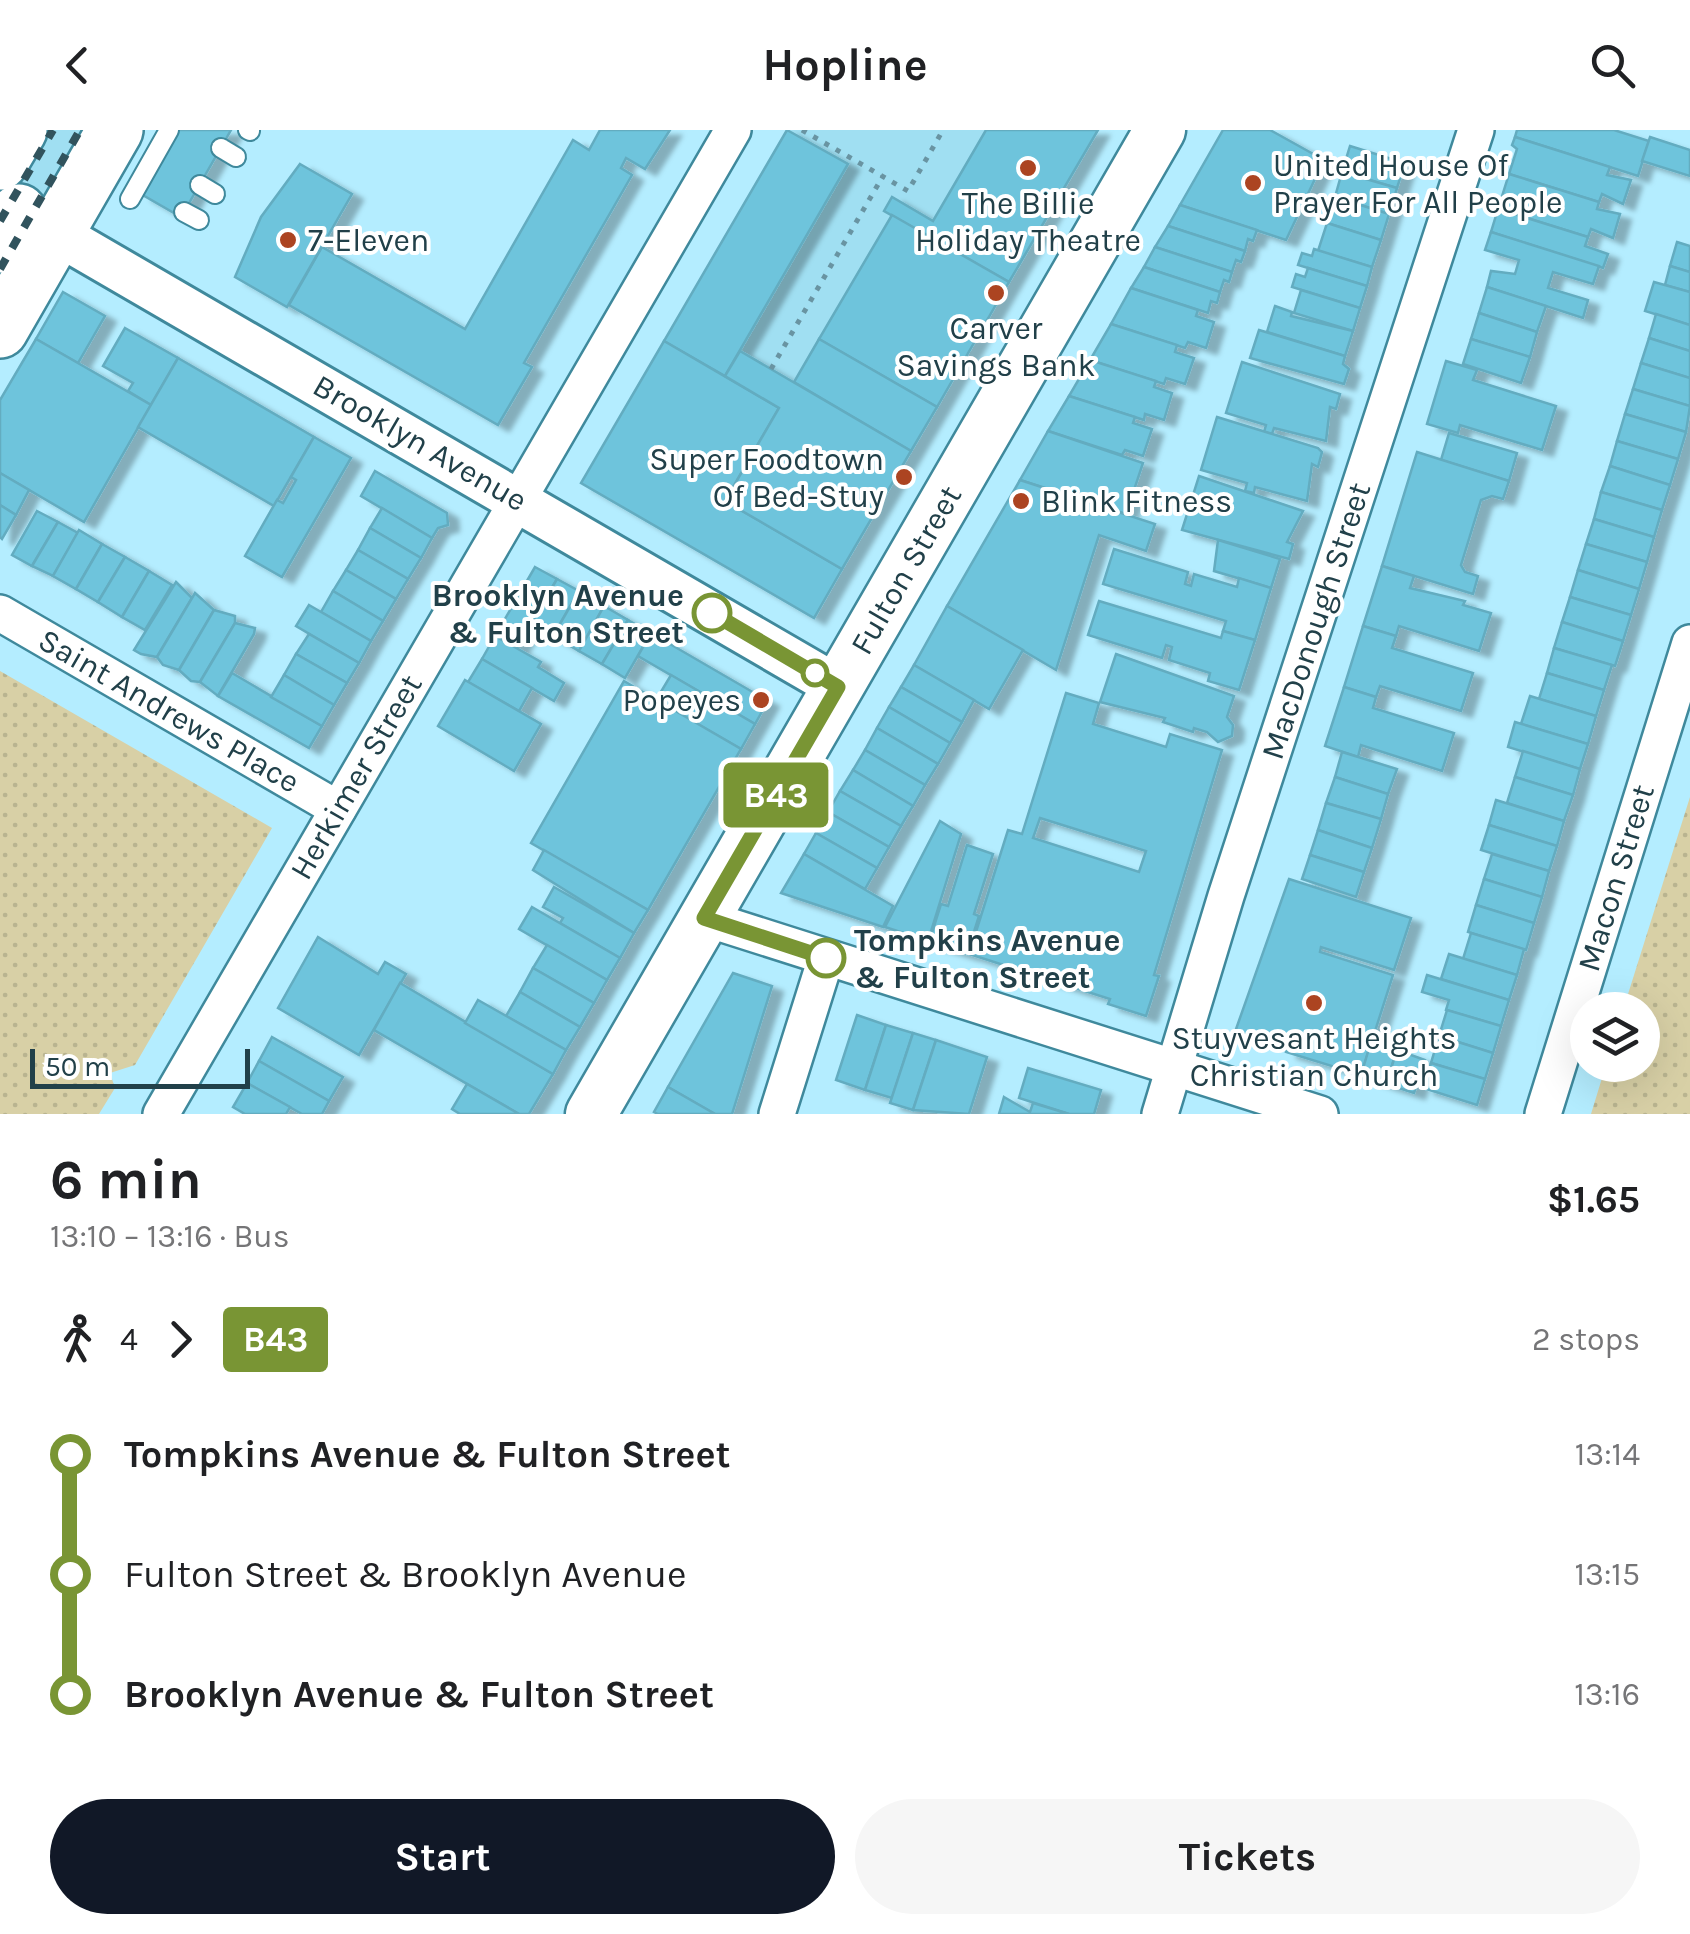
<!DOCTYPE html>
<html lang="en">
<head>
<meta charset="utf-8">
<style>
  :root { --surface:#fff; --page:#f6f6f6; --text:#202124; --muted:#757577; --accent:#111827 }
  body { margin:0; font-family:Karla,sans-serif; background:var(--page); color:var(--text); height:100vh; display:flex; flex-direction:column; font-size:38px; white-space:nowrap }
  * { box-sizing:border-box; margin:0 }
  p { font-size:32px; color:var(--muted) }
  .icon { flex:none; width:55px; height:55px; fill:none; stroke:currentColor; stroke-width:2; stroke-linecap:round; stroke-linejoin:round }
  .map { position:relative; height:984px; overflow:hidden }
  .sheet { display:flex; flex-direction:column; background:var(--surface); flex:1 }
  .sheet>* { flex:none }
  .badge { padding:0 20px; border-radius:8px; font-size:35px; line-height:65px }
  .controls { position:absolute; left:1570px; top:862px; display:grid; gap:20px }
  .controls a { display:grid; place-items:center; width:90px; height:90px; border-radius:50%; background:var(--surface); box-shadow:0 10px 40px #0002; font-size:50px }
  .scale { position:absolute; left:30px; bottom:25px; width:220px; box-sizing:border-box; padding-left:10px; border:5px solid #214049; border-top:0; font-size:28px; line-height:35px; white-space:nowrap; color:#214049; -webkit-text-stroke:8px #fff; paint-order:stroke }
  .map>.badge { position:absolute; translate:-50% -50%; box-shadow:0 0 0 5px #fff }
  .legs { display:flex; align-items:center; gap:15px; height:110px; padding:0 50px; font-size:32px }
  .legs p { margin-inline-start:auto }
  .headline { display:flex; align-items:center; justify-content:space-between; height:170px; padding:0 50px }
  h1 { font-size:55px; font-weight:700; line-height:75px }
  .primary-button { display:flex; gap:20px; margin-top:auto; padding:20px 50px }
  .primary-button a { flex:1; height:115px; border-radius:60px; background:var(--accent); color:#fff; font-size:40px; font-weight:700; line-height:115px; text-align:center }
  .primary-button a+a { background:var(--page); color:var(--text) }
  ul { padding:0 50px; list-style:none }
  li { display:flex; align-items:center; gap:35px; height:120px; font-size:38px }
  li i { display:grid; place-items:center; width:15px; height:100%; margin:0 12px; background:currentColor }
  li i::after { content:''; width:25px; height:25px; margin:-12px; border:8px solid; border-radius:50%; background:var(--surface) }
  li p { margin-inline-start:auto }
  li:first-child i { background:linear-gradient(#0000 50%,currentColor 0) }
  li:last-child i { background:linear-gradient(currentColor 50%,#0000 0) }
  header { display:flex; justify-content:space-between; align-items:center; height:130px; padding:0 50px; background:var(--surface); font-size:45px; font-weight:700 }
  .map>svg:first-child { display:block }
  .built { fill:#a0dff2 }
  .park { fill:url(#park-dots) }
  .building { fill:#6ec4dc; stroke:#63acc0; stroke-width:2.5; fill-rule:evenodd; filter:url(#shadow) }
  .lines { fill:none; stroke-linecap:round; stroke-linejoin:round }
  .service-casing { stroke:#3f899c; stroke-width:22 }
  .minor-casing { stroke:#3f899c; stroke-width:40 }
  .tertiary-casing { stroke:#3f899c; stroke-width:48 }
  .secondary-casing { stroke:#3f899c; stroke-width:55 }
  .primary-casing { stroke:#3f899c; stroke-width:60 }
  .path { stroke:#6994a2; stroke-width:5; stroke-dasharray:5 8; stroke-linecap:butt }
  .service { stroke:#fff; stroke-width:18 }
  .minor { stroke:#fff; stroke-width:35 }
  .tertiary { stroke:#fff; stroke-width:42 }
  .secondary { stroke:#fff; stroke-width:50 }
  .primary { stroke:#fff; stroke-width:55 }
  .rail { stroke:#31535d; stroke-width:8; stroke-dasharray:12 12; stroke-linecap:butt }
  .line-1-casing { stroke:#fff; stroke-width:22 }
  .line-1 { stroke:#799534; stroke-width:15 }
  .poi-dot { fill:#ac4421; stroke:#fff; stroke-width:4 }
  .stop-1-dot { fill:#fff; stroke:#799534; stroke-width:5 }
  .labels { text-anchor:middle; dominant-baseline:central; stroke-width:8; stroke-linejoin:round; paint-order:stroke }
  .poi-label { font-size:32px; fill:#214049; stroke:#fff; text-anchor:start }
  .street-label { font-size:32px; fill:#214049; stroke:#fff }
  .stop-label { font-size:32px; font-weight:bold; fill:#214049; stroke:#fff; text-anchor:end }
</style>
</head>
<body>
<header><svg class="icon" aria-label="back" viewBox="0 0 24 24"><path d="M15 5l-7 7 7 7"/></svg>Hopline<svg class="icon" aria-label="search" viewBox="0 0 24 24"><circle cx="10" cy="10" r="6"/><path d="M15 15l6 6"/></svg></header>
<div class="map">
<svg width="1690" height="984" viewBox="0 0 1690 984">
  <defs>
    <pattern id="park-dots" width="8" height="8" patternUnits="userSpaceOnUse" patternTransform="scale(2.5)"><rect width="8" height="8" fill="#d8d0a6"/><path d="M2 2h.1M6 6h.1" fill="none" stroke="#b9b490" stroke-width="1.8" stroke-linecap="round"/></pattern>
    <filter id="shadow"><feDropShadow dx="11" dy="6" stdDeviation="2.5" flood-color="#0004"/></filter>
  </defs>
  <rect width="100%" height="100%" fill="#b4edff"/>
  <g class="built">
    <polygon points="32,0 93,0 0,159 0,55"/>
    <polygon points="787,0 1098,0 814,488 582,353"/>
  </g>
  <g class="park">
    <polygon points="0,541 272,698 135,935 110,943 115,958 99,984 0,984"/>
    <polygon points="1690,667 1690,984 1591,984 1606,935 1642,935 1642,880 1623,880"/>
  </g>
  <g class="building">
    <polygon points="178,0 231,0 181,87 141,64"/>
    <polygon points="600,0 670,0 645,39 626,28 621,38 632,45 524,233 532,237 498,295 289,175 322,117 465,199 573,10 589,20"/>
    <polygon points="787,0 848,34 725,246 664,211"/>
    <polygon points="986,0 1098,0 1009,152 884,81 892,67 933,91"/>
    <polygon points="1223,0 1270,0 1324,30 1286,110 1180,75"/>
    <polygon points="1517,0 1614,0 1649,11 1638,46 1515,7"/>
    <polygon points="1515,7 1610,37 1607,45 1631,50 1623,74 1602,64 1599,72 1509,44 1517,19 1512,15"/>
    <polygon points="1650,7 1690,20 1690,46 1642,31"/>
    <polygon points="1350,16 1405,33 1397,58 1342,42"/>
    <polygon points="300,34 352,64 287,177 235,147 261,87"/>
    <polygon points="1342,42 1397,58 1389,84 1335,67"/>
    <polygon points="1509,44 1599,72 1597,79 1620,84 1613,108 1591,99 1588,107 1498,79"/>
    <polygon points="1335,67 1389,84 1381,110 1327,93"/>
    <polygon points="1180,75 1257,100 1253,111 1248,109 1245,121 1168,96"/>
    <polygon points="1498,79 1588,107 1585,116 1608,124 1603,138 1491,102"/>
    <polygon points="892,85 1009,152 937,277 819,209"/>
    <polygon points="1327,93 1381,110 1372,137 1318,121"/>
    <polygon points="1168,96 1245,121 1241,132 1236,130 1232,142 1155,117"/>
    <polygon points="1491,102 1599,136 1593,154 1553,142 1548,158 1588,170 1583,188 1487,157 1491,141 1515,144 1519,130 1485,120"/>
    <polygon points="1677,112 1690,116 1690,142 1670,136"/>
    <polygon points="1155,117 1232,142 1229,152 1224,150 1220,162 1144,137"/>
    <polygon points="1314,119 1372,137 1367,156 1298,135 1302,123 1312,126"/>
    <polygon points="1670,136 1690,142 1690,162 1665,155"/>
    <polygon points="1144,137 1220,162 1217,173 1211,171 1208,183 1131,158"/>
    <polygon points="1308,138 1367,156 1360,178 1292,157 1296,144 1305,147"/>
    <polygon points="1654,152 1690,162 1690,195 1645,181"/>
    <polygon points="1487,157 1546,176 1537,202 1479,183"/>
    <polygon points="1131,158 1198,180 1196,186 1214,192 1206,218 1188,212 1185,218 1111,194"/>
    <polygon points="1301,160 1360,178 1353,201 1294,183"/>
    <polygon points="63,162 105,186 78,233 36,209"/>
    <polygon points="1275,176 1292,182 1291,186 1353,201 1345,226 1267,202"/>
    <polygon points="1479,183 1537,202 1530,227 1471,209"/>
    <polygon points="1656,184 1690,195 1690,221 1649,208"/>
    <polygon points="1111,194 1177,215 1175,222 1194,228 1185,254 1166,248 1164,254 1090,230"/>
    <polygon points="125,198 178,228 151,275 128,261 133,253 103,236"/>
    <polygon points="1259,200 1345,226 1343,234 1349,239 1344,254 1250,228"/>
    <polygon points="1649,208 1690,221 1690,248 1641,233"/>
    <polygon points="36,209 151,275 84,392 0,343 0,270"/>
    <polygon points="819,209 937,277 911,321 794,252"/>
    <polygon points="1471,209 1530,227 1521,253 1463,234"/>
    <polygon points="664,211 779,278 725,371 842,439 814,488 581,353"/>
    <polygon points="740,221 911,321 842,439 725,371 779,278 725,246"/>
    <polygon points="178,228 314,307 274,376 138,297"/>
    <polygon points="1090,230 1156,251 1154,257 1172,263 1164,290 1145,284 1144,290 1069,266"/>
    <polygon points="1446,231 1477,240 1473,250 1556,276 1542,320 1460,295 1458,303 1427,294"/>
    <polygon points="1242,232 1340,264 1336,279 1330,277 1326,311 1274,298 1272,304 1264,302 1266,295 1226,283"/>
    <polygon points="1641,233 1690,248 1690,276 1633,259"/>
    <polygon points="1633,259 1690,276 1686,302 1625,284"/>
    <polygon points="1069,266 1135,287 1133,293 1152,299 1143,326 1125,320 1122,325 1048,301"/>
    <polygon points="1625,284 1686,302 1678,329 1617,311"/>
    <polygon points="1217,287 1318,318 1322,322 1318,337 1312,334 1307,371 1255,357 1254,363 1245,361 1247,353 1201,340"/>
    <polygon points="1048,301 1143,333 1126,384 1020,350"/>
    <polygon points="1449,303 1517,323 1509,351 1441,330"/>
    <polygon points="314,307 351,328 282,447 245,426 277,370 283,373 296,350 291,347"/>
    <polygon points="1617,311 1678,329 1670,355 1610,336"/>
    <polygon points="1417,322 1509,351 1503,369 1492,366 1481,370 1461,435 1465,442 1478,446 1473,464 1382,436"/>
    <polygon points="1610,336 1670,355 1662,380 1601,362"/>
    <polygon points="375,341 447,383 448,395 438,398 432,408 361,366"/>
    <polygon points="0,343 29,360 16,385 0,375"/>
    <polygon points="1199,346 1303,381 1287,412 1293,414 1289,429 1182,400"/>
    <polygon points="1020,350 1155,394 1146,421 1099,405 1056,540 947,476"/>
    <polygon points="1601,362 1662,380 1654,407 1594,389"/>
    <polygon points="0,375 16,385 2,409 0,407"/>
    <polygon points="382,378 432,408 421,428 370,398"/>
    <polygon points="37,381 58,392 32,436 12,425"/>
    <polygon points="1594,389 1654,407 1647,432 1586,414"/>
    <polygon points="58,392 78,403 53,446 32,436"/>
    <polygon points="370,398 421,428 408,449 358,420"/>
    <polygon points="79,400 102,414 76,459 53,446"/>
    <polygon points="1218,410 1280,429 1271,458 1214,441"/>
    <polygon points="102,414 125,427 98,472 76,459"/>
    <polygon points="1586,414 1647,432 1639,459 1578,440"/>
    <polygon points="1114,419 1188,442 1185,454 1191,456 1194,444 1237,457 1239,448 1271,458 1255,510 1223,501 1226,491 1103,454"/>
    <polygon points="358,420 408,449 396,469 346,440"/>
    <polygon points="125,427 149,441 122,487 98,472"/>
    <polygon points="1382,436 1414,446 1410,458 1465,471 1463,475 1491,483 1479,521 1399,496 1396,506 1363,496"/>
    <polygon points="535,437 557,449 517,518 495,506"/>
    <polygon points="346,440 396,469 383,491 333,461"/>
    <polygon points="1578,440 1639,459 1631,485 1570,467"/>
    <polygon points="149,441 172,455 145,500 122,487"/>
    <polygon points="557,449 579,461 553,506 531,494"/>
    <polygon points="176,452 192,468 157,527 141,524 134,520"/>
    <polygon points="333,461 383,491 371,511 321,482"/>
    <polygon points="579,461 604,476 579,521 553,506"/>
    <polygon points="195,463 214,480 179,540 163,535 157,527"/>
    <polygon points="1570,467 1631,485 1623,511 1562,492"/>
    <polygon points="1099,471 1221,508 1223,501 1255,510 1239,560 1208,551 1210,543 1169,530 1172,517 1166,515 1162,528 1088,505"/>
    <polygon points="309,475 371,511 359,533 296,496"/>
    <polygon points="604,476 628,490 602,534 579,521"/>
    <polygon points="947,476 1023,520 989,579 914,535"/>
    <polygon points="214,480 235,486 235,493 200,552 191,551 179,540"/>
    <polygon points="628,490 651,503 625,548 602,534"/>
    <polygon points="1562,492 1623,511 1615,536 1554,518"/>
    <polygon points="235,493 255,498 254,504 218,566 200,552"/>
    <polygon points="1363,496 1396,506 1392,518 1473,543 1461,581 1380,556 1376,567 1344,557"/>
    <polygon points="651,503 768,571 755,594 638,526"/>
    <polygon points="309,504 359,533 347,553 296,524"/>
    <polygon points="495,506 541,532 538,537 564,553 554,571 482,529"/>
    <polygon points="1554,518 1612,535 1604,560 1547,543"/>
    <polygon points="296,524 347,553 334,575 284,545"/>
    <polygon points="1116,524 1234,566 1227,587 1233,595 1232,606 1218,612 1207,602 1194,598 1193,602 1163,592 1165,588 1100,572"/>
    <polygon points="482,529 532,558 519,581 468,552"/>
    <polygon points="914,535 974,570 962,592 901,557"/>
    <polygon points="232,543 322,596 309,618 218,566"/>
    <polygon points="1547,543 1604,560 1596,586 1539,569"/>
    <polygon points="284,545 334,575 322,596 271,567"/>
    <polygon points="671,545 755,594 741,619 656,570"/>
    <polygon points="465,550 541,594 514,641 438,596"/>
    <polygon points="624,551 741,619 648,780 531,713"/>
    <polygon points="901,557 962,592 950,613 889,577"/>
    <polygon points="1344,557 1376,567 1373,578 1454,603 1442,641 1361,615 1358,627 1325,616"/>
    <path d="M 1066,563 L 1099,573 L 1093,594 L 1166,617 L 1170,604 L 1222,620 L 1154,845 L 1159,846 L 1146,886 L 1108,874 L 1110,869 L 969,824 L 1008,700 L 1022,704 ZM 1040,688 L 1146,721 L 1139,742 L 1033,708 Z"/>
    <polygon points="1530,566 1596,586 1588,614 1521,594"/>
    <polygon points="889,577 950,613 938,634 877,598"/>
    <polygon points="1515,592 1588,614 1580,639 1508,617"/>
    <polygon points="877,598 938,634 925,655 865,620"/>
    <polygon points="865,620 925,655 913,676 853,640"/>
    <polygon points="1523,621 1580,639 1573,665 1515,647"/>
    <polygon points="1342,622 1397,639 1388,664 1335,647"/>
    <polygon points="853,640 913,676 901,696 840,661"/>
    <polygon points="1335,647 1388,664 1381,689 1326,673"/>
    <polygon points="1515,647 1573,665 1564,691 1507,673"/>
    <polygon points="840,661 901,696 889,717 828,682"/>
    <polygon points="1496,670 1564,691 1557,716 1489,695"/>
    <polygon points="1326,673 1381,689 1372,718 1318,700"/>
    <polygon points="828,682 889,717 877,738 816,703"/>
    <polygon points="940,691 961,704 928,811 885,797"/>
    <polygon points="1489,695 1557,716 1549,741 1481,720"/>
    <polygon points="1318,700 1372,718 1364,742 1310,725"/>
    <polygon points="816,703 877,738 865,759 804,724"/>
    <polygon points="967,715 993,724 974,784 979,786 967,824 929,812 941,774 948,776"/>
    <polygon points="544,720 648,780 634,803 533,740"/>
    <polygon points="804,724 893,776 883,797 781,763"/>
    <polygon points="1492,724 1549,741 1542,767 1484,749"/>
    <polygon points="1310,725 1364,742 1356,767 1302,749"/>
    <polygon points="1289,749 1411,788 1394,840 1321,817 1320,822 1393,845 1361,945 1286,922 1289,911 1259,901 1256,908 1235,902"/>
    <polygon points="1484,749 1542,767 1534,793 1476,775"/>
    <polygon points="554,757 634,803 620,828 560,793 563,788 543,777"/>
    <polygon points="1476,775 1534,793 1526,820 1468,802"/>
    <polygon points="532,777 620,828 607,850 519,799"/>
    <polygon points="1471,803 1524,819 1517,845 1463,829"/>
    <polygon points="318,807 378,844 385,832 406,844 359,925 278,878"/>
    <polygon points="547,815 607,850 594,873 533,838"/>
    <polygon points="1449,824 1517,845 1509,870 1441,849"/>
    <polygon points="533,838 594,873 580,897 520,862"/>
    <polygon points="733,843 772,856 732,984 715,984 668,957"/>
    <polygon points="1427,845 1509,870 1501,896 1446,880 1449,870 1422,862"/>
    <polygon points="400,853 553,944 529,984 519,984 374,900"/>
    <polygon points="520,862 580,897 566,920 506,886"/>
    <polygon points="478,870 566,920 553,944 465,893"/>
    <polygon points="1447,880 1501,896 1493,923 1439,906"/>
    <polygon points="857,885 886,895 865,960 836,950"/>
    <polygon points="886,895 913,903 892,968 865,960"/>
    <polygon points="913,903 936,910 913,980 890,973"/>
    <polygon points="1439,906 1493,923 1485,949 1431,933"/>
    <polygon points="272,907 343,947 329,971 259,931"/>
    <polygon points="936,910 987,927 969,984 913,980"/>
    <polygon points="1371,912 1397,920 1386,954 1361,945"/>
    <polygon points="1397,920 1425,930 1414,963 1386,954"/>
    <polygon points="259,931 329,971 322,984 302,984 247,953"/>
    <polygon points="1431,933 1485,949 1477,975 1423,958"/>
    <polygon points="1028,938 1101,960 1094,984 1069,984 1019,968"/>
    <polygon points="247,953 290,977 286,984 245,984 233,977"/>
    <polygon points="467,954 519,984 460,984 452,979"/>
    <polygon points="668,957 715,984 658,984 654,982"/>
    <polygon points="1004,967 1030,982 1033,973 1069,984 999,984"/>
  </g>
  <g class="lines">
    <defs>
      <g id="service">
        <polyline points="248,0 250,1"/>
        <polyline points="221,18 236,27"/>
        <polyline points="200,55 215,64"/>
        <polyline points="130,69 169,0"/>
        <polyline points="184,82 199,90"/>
      </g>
      <g id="minor">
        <polyline points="0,483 338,679"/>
        <polyline points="704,788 1320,984"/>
        <polyline points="161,984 733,0"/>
        <polyline points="777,984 826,828"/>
        <polyline points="1160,984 1226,766 1476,0"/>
        <polyline points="1543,984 1690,513"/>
      </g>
      <polyline id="tertiary" points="30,88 838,557"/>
      <polyline id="secondary" points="591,984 1160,0"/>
      <g id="primary">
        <polyline points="0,32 19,0"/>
        <polyline points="0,115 19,82"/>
        <polyline points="0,200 115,0"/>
      </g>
    </defs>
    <use href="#service" class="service-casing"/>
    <use href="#minor" class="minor-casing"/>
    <use href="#tertiary" class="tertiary-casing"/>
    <use href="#secondary" class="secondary-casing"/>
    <use href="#primary" class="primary-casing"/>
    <g class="path">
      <polyline points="802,0 908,61 943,0"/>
      <polyline points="771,239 883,46"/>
    </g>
    <use href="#service" class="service"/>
    <use href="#minor" class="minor"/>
    <use href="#tertiary" class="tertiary"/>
    <use href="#secondary" class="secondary"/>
    <use href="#primary" class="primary"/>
    <g class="rail">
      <polyline points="0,91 53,0"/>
      <polyline points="0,139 80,0"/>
    </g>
  </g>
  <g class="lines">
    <defs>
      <polyline id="line-1" points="712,483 838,557 704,788 826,828"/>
    </defs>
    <use href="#line-1" class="line-1-casing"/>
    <use href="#line-1" class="line-1"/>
  </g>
  <g class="poi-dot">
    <circle cx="1028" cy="38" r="10"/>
    <circle cx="1253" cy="53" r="10"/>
    <circle cx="288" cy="110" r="10"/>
    <circle cx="996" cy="163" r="10"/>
    <circle cx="904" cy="347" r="10"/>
    <circle cx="1021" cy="371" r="10"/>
    <circle cx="761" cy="570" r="10"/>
    <circle cx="1314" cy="873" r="10"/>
  </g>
  <g class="stop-1-dot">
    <circle cx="712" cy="483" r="18"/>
    <circle cx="815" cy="543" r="12"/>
    <circle cx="826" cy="828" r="18"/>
  </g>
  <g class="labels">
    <g class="poi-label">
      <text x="1273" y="35">United House Of<tspan x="1273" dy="37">Prayer For All People</tspan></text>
      <text x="1028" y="73" text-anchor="middle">The Billie<tspan x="1028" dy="37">Holiday Theatre</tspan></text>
      <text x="308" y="110">7-Eleven</text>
      <text x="996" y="198" text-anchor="middle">Carver<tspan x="996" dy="37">Savings Bank</tspan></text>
      <text x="884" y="329" text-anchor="end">Super Foodtown<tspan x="884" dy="37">Of Bed-Stuy</tspan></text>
      <text x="1041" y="371">Blink Fitness</text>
      <text x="741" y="570" text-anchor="end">Popeyes</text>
      <text x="1314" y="908" text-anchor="middle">Stuyvesant Heights<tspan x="1314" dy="37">Christian Church</tspan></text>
    </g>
    <g class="street-label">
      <text transform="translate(420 313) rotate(30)">Brooklyn Avenue</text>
      <text transform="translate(906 440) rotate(-60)">Fulton Street</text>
      <text transform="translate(1316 491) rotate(-72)">MacDonough Street</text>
      <text transform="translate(169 581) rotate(30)">Saint Andrews Place</text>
      <text transform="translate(356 647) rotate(-60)">Herkimer Street</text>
      <text transform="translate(1616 748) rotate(-73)">Macon Street</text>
    </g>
    <g class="stop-label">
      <text x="684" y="465">Brooklyn Avenue<tspan x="684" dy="37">&amp; Fulton Street</tspan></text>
      <text x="854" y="810" text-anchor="start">Tompkins Avenue<tspan x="854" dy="37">&amp; Fulton Street</tspan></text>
    </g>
  </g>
</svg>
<div class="controls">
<a><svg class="icon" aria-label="layers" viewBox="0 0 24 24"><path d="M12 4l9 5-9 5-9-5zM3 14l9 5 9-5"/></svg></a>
</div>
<div class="scale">50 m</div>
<b class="badge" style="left:776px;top:665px;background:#799534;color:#fff">B43</b>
</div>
<section class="sheet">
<div class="headline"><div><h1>6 min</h1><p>13:10 – 13:16 · Bus</p></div><b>$1.65</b></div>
<div class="legs"><svg class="icon" aria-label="walk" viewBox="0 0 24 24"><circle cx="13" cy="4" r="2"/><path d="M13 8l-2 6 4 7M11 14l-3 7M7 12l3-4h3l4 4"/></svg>4<svg class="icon" aria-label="forward" viewBox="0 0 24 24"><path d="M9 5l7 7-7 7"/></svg><b class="badge" style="background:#799534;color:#fff">B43</b><p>2 stops</p></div>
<ul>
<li><i style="color:#799534"></i><b>Tompkins Avenue &amp; Fulton Street</b><p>13:14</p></li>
<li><i style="color:#799534"></i><span>Fulton Street &amp; Brooklyn Avenue</span><p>13:15</p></li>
<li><i style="color:#799534"></i><b>Brooklyn Avenue &amp; Fulton Street</b><p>13:16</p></li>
</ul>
<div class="primary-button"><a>Start</a><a>Tickets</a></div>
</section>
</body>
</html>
